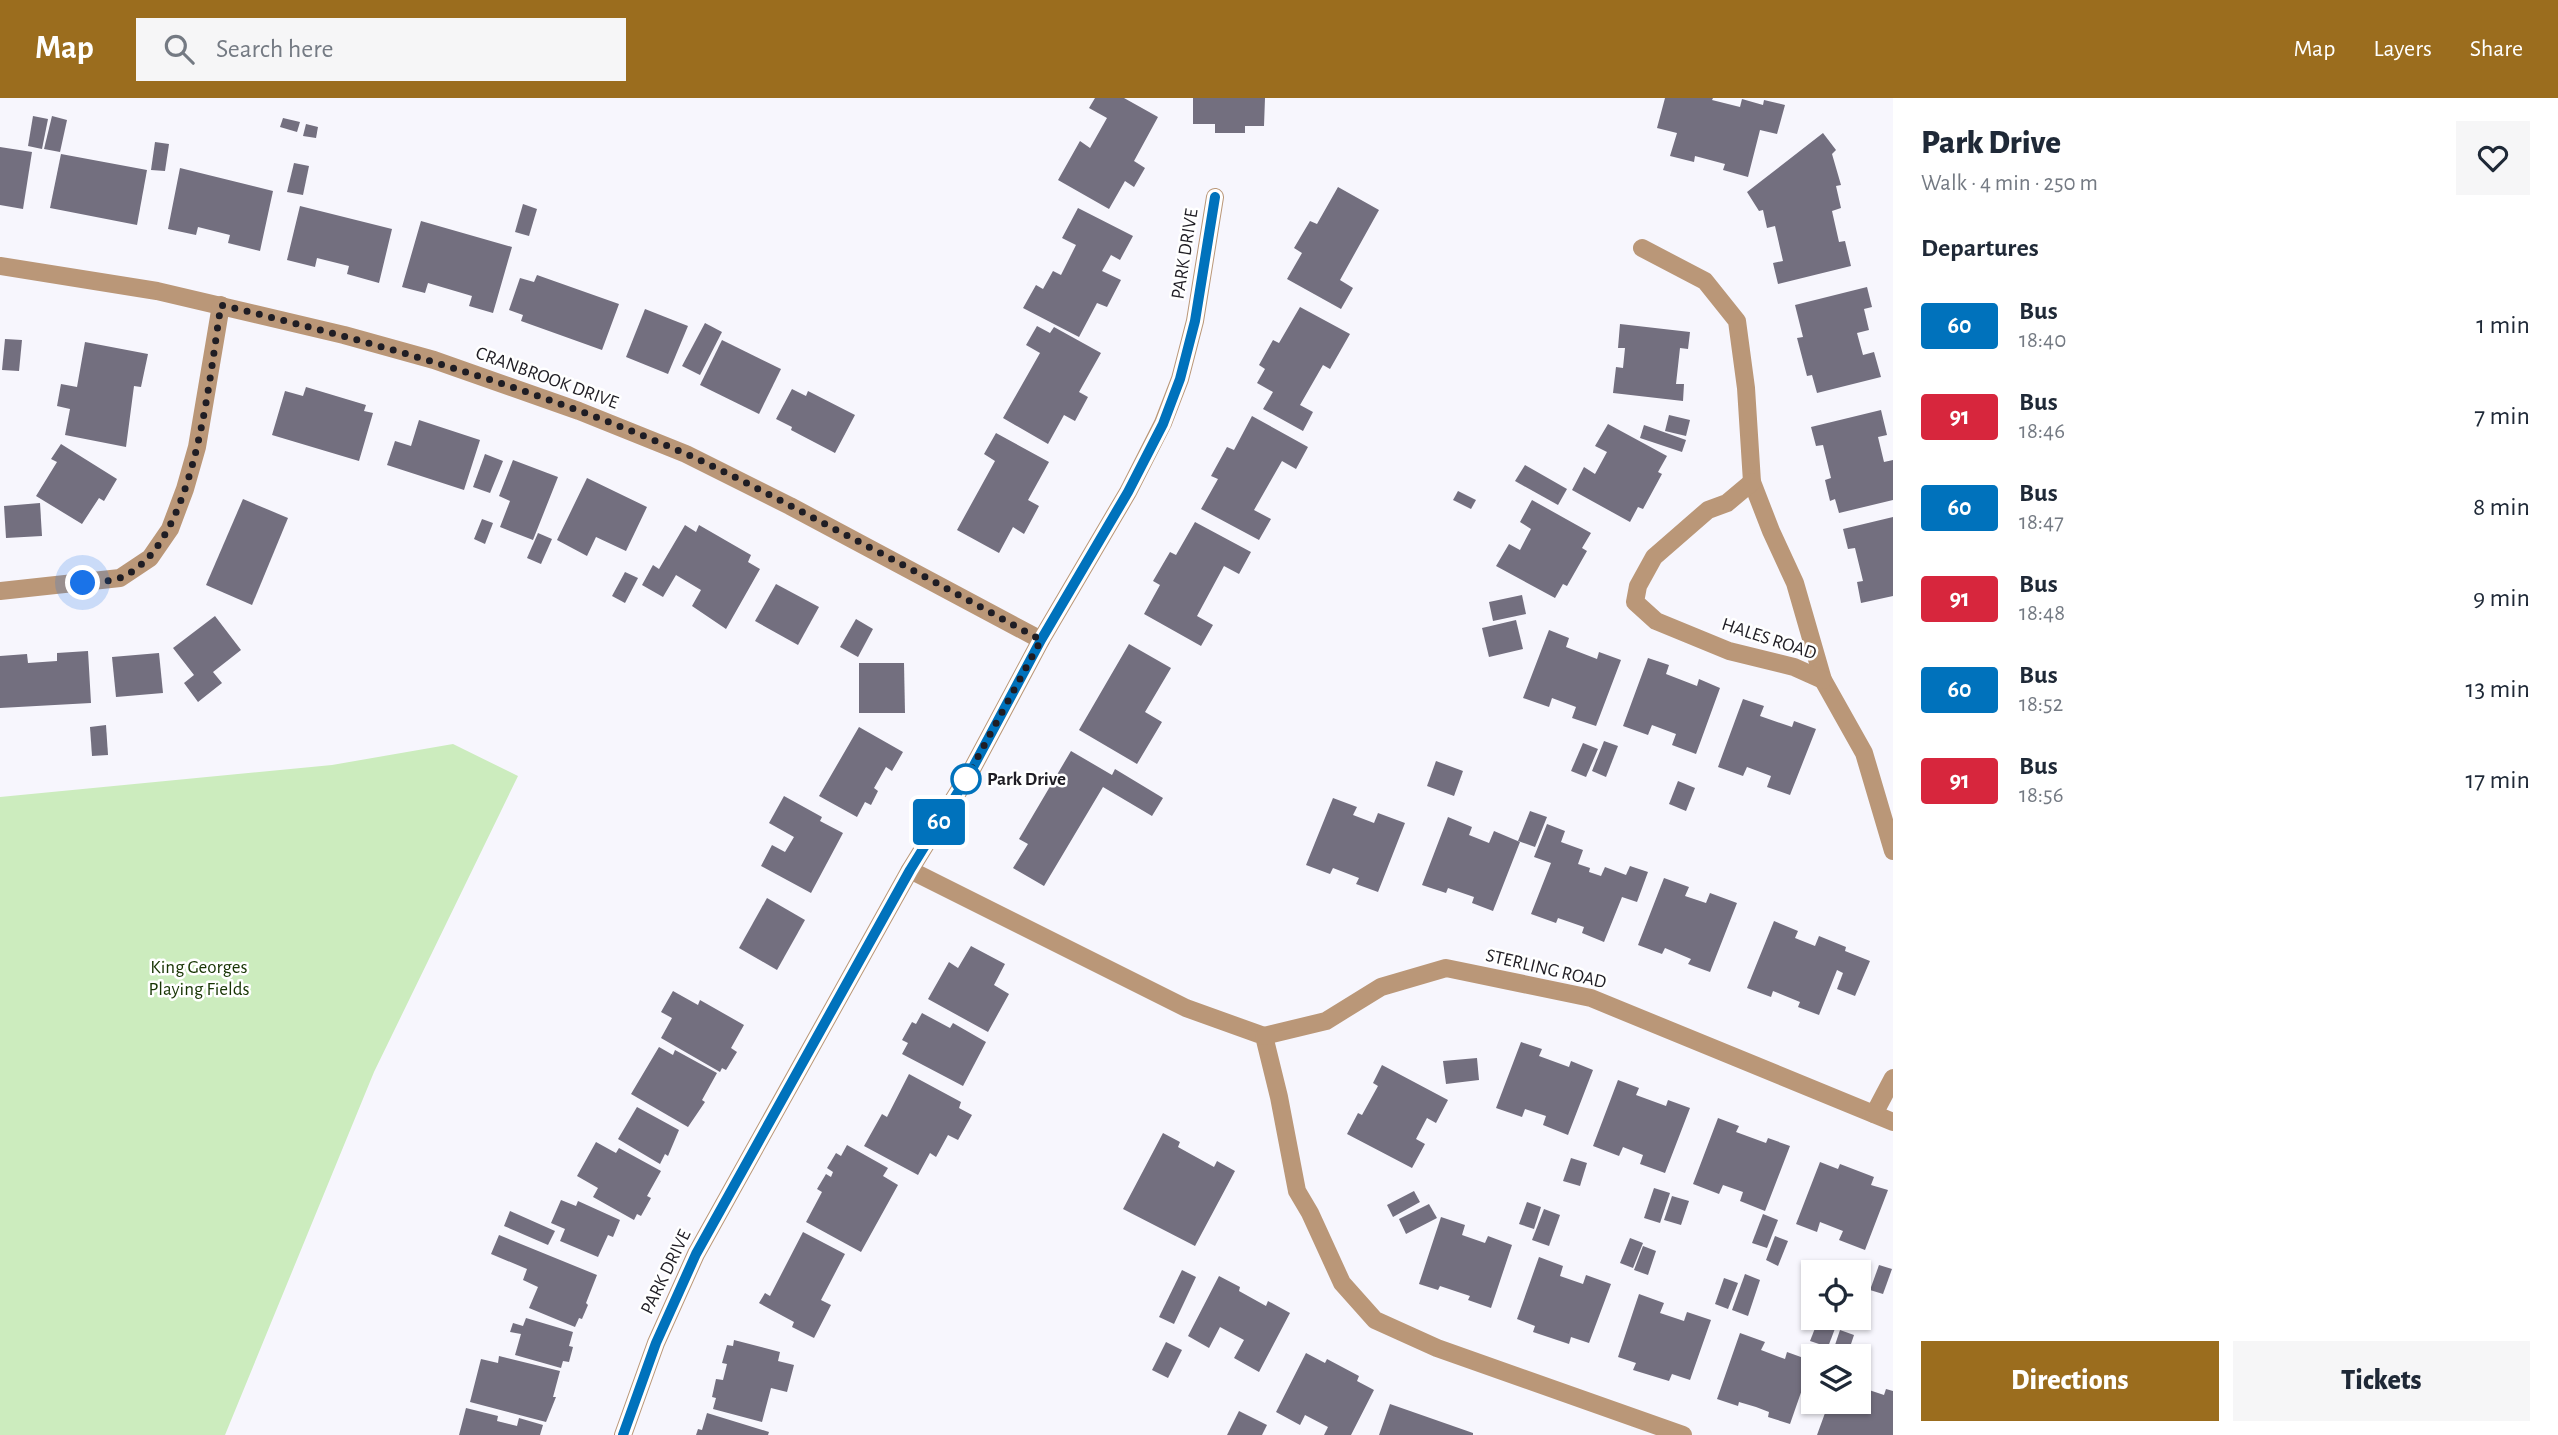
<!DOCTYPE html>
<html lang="en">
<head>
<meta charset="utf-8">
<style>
  :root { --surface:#fff; --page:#f6f6f7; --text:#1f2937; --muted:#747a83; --accent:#9b6d1e }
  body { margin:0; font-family:"Alegreya Sans",sans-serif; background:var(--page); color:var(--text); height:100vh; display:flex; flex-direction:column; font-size:26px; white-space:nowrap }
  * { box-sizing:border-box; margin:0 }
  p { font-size:23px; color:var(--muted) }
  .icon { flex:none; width:38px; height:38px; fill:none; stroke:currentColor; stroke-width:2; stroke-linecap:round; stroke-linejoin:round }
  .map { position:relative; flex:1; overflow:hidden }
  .details { display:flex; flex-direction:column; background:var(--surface); width:665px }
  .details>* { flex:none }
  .badge { padding:0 14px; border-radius:5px; font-size:24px; line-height:46px }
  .fabs { position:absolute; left:1801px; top:1162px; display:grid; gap:14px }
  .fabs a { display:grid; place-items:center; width:70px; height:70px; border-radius:0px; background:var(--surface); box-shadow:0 2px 5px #0004; font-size:35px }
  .you { position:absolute; width:35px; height:35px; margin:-18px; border:5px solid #fff; border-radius:50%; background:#1a73e8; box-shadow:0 0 0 10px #1a73e833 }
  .map>.badge { position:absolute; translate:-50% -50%; box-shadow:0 0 0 4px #fff }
  h2 { padding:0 28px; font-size:26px; line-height:63px }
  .round { display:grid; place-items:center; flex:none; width:74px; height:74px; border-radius:0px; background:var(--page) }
  .headline { display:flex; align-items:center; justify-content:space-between; height:119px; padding:0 28px }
  h1 { font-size:33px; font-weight:800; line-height:52px }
  .button { display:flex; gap:14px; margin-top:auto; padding:14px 28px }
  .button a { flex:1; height:80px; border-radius:0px; background:var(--accent); color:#fff; font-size:28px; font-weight:800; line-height:80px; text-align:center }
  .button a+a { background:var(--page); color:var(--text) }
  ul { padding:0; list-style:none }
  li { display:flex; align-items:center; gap:21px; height:91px; padding:0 28px }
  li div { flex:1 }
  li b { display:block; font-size:26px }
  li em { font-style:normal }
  li .badge { min-width:77px; font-weight:700; text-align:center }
  header { display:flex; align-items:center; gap:42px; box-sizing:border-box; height:98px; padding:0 35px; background:var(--accent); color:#fff }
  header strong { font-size:33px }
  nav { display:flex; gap:38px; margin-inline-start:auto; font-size:24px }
  .search { width:490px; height:63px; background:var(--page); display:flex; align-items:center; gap:18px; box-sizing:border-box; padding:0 24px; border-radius:0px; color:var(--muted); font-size:26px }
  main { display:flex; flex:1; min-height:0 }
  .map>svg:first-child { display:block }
  .green { fill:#ccecbe }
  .building { fill:#736f7f }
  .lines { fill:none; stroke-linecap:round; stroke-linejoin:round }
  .street { stroke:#ba9778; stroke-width:18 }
  .line-casing { stroke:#fff; stroke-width:16 }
  .line { stroke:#0072bc; stroke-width:10 }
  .walk { stroke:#1f1d24; stroke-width:7; stroke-dasharray:0 12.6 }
  .stop-dot { fill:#fff; stroke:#0072bc; stroke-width:3.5 }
  .labels { text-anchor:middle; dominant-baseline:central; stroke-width:5; stroke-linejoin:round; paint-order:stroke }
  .street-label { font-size:19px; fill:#1f1d24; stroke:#fff }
  .stop-label { font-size:19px; font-weight:bold; fill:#1f1d24; stroke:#fff; text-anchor:start }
  .park-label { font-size:19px; fill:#163302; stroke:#fff }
</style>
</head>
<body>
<header>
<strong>Map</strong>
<div class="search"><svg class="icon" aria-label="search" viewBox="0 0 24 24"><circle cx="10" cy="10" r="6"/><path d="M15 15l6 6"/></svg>Search here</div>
<nav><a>Map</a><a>Layers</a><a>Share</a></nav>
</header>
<main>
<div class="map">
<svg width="1893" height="1337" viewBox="0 0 1893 1337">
  <rect width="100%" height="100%" fill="#f7f6fd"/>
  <polygon class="green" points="453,646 518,678 374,974 225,1337 0,1337 0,699 332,667"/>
  <g class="building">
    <polygon points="1095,0 1124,0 1158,19 1134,63 1145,70 1134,89 1125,83 1109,111 1058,82 1080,43 1090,50 1107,20 1089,10"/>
    <polygon points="1193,0 1265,0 1264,28 1245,28 1245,35 1215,35 1215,26 1193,26"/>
    <polygon points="1665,0 1713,0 1712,2 1740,9 1742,1 1763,7 1764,2 1785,7 1777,36 1760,32 1748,79 1723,72 1725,66 1695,58 1694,64 1670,58 1677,35 1657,30"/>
    <polygon points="33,18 48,21 42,51 28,48"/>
    <polygon points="52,18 67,22 60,54 44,51"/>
    <polygon points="283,20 300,24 297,34 280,29"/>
    <polygon points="306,26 318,29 316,40 303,38"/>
    <polygon points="1823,35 1836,52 1832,56 1841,87 1836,88 1841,110 1832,113 1839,144 1845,143 1851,168 1778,186 1773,165 1783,163 1775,128 1767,130 1763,112 1759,113 1747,94"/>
    <polygon points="155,44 169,46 165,73 151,72"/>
    <polygon points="0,49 32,54 23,111 0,107"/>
    <polygon points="61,56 147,72 137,127 50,110"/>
    <polygon points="294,65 309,68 303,97 287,94"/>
    <polygon points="180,70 273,93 260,153 228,145 230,137 198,129 196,137 168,131"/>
    <polygon points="1338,89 1379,112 1340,182 1353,190 1341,211 1287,181 1302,155 1294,150 1310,123 1317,126"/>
    <polygon points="523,106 537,111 529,138 515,134"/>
    <polygon points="300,108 392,131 379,185 347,176 349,168 317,160 315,169 287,162"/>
    <polygon points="1078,110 1133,138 1120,162 1111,157 1102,173 1121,182 1107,209 1097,205 1079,239 1023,210 1036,187 1043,191 1053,173 1061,177 1076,147 1062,140"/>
    <polygon points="421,123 512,149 493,215 469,208 472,198 428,185 425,195 402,189"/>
    <polygon points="537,177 619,206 602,252 521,223 523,217 509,212 520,180 534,184"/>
    <polygon points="1867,189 1872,209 1864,211 1869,232 1857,235 1863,257 1874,254 1881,279 1817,295 1812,277 1807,278 1797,240 1803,239 1795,207"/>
    <polygon points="1300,209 1350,236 1330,271 1323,267 1300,307 1313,314 1303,333 1263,311 1273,294 1257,285 1265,271 1259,267 1273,242 1279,245"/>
    <polygon points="645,211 688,228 668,276 626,259"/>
    <polygon points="705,225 722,234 700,277 682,268"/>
    <polygon points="1620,226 1690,234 1688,251 1680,250 1676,286 1684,286 1683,303 1613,295 1616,269 1623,270 1625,250 1618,250"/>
    <polygon points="1037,228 1050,235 1054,229 1101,255 1079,294 1088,299 1075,323 1064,317 1048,346 1003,320 1040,255 1026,247"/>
    <polygon points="5,241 22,242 19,273 2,272"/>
    <polygon points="722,242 781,271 759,316 700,287"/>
    <polygon points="85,244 148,256 141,289 134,288 126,349 65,337 70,311 57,308 61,286 77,289"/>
    <polygon points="306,289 366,307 364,313 373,315 359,363 272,337 285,293 303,298"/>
    <polygon points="792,291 806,298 808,293 855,317 835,355 791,332 792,329 776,321"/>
    <polygon points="1881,312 1887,337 1878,339 1884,364 1893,362 1893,402 1839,415 1835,401 1830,403 1825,382 1831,380 1823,347 1816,348 1811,329"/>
    <polygon points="1669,317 1690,322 1686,338 1665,333"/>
    <polygon points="1252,318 1308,349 1296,371 1282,363 1254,412 1271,421 1259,442 1201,411 1218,381 1211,378 1227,349 1234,352"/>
    <polygon points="419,322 480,342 464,392 387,367 395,343 411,348"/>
    <polygon points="1608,326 1667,358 1658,374 1662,376 1643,411 1638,409 1630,424 1572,392 1584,369 1595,376 1607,354 1595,348"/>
    <polygon points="1644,327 1686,342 1682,354 1640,340"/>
    <polygon points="996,335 1049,364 1028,402 1039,408 1024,436 1013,429 999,455 957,432 995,363 984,356"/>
    <polygon points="61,346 117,381 104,403 99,400 82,426 36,398 57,364 51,361"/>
    <polygon points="485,356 503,363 490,395 473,389"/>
    <polygon points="513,362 558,379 533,442 500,429 510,403 499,398"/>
    <polygon points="1525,367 1567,391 1558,407 1515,383"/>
    <polygon points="587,380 647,409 626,453 596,439 587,458 557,442"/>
    <polygon points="1458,393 1476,402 1471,411 1453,402"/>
    <polygon points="243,401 288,420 252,507 206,487"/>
    <polygon points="1532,402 1591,435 1582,450 1587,453 1567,488 1563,486 1555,500 1496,468 1509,446 1520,452 1531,431 1520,424"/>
    <polygon points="40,405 42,438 6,440 4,408"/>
    <polygon points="1893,419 1893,498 1861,505 1857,484 1863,483 1855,450 1848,451 1843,431"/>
    <polygon points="482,421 493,425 485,446 474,441"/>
    <polygon points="1195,424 1251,454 1239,476 1224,468 1197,518 1213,527 1201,548 1144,516 1160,487 1153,483 1170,454 1176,457"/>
    <polygon points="685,427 696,434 699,427 751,457 748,464 760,471 726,531 692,508 701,492 676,477 663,499 642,487 653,467 659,471"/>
    <polygon points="538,435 552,441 541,466 527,460"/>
    <polygon points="625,474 638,480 625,505 612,498"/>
    <polygon points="776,486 819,509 798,547 755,523"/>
    <polygon points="1522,497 1526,516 1493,523 1489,504"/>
    <polygon points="215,518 241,552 213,574 222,585 198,604 184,585 194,577 173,550"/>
    <polygon points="856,521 873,531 858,559 840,549"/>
    <polygon points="1516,522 1523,551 1489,559 1482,530"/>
    <polygon points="1549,532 1569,540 1566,549 1597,561 1599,554 1621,562 1596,628 1572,620 1576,609 1552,600 1549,609 1523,600"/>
    <polygon points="1129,546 1171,570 1145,614 1162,624 1137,666 1079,632"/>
    <polygon points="88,553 91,605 0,610 0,558 27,556 28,565 57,563 57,555"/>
    <polygon points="159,555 163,595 116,599 112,559"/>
    <polygon points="1648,560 1669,567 1666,576 1697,588 1699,581 1720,590 1696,656 1672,647 1676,636 1652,627 1648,637 1623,628"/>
    <polygon points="859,565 904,565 905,615 859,615"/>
    <polygon points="1743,601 1764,608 1760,618 1792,629 1794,623 1816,631 1790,697 1767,689 1771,678 1747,669 1743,678 1718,669"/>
    <polygon points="106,627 108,657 92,658 90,629"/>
    <polygon points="859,629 903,654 892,673 886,669 874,690 878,693 871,707 865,704 857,719 819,698"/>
    <polygon points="1604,643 1618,648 1606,679 1592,673"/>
    <polygon points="1583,645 1598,651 1586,679 1571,673"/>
    <polygon points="1071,653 1112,677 1115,671 1163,700 1152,718 1103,689 1044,788 1013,770 1028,746 1019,741"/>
    <polygon points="1436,663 1463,673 1454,698 1427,688"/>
    <polygon points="1678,683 1695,690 1686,713 1669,706"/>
    <polygon points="784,698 822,719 820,723 843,735 811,795 761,768 772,747 785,754 794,739 769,725"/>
    <polygon points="1333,700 1357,709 1353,717 1374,725 1378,715 1405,725 1378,794 1356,786 1359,780 1333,770 1330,776 1306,767"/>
    <polygon points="1530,713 1547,719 1535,749 1518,743"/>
    <polygon points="1448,719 1472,729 1469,737 1489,745 1494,733 1520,744 1493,813 1472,805 1474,799 1448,790 1446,795 1422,787"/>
    <polygon points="1547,726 1565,733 1561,744 1583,752 1578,766 1590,770 1589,774 1601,778 1605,769 1626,777 1630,768 1648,774 1637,804 1622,799 1604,844 1582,835 1584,829 1558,820 1556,825 1531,816 1551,765 1534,759"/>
    <polygon points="1664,780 1689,789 1685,798 1706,805 1710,795 1737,805 1710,874 1688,866 1691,861 1665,850 1662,856 1638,847"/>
    <polygon points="767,800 805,822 777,872 739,850"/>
    <polygon points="1774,823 1798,833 1795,840 1815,848 1819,838 1846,849 1845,853 1870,863 1855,898 1837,891 1843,875 1837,872 1819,917 1798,909 1800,904 1773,893 1771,899 1747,890"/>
    <polygon points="971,848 1005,866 994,887 1009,896 988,934 928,901 949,864 958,870"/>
    <polygon points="673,893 698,907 700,902 744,927 731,950 737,954 726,972 722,970 720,974 661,940 672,920 661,914"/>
    <polygon points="922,915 950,930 953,925 986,944 963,988 902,956 908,945 902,942 912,924 916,926"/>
    <polygon points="1521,944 1542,951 1539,958 1569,969 1571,963 1593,972 1568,1037 1543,1027 1546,1018 1525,1011 1522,1019 1496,1010"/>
    <polygon points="659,949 673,957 675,952 717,975 702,1002 705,1004 688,1029 631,996"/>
    <polygon points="1477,960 1479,982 1446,986 1443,963"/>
    <polygon points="1382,967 1448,1002 1436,1025 1427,1020 1416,1041 1425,1046 1412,1070 1347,1036 1358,1015 1362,1017 1378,988 1373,985"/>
    <polygon points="909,976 961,1004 959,1010 972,1017 958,1042 948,1037 936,1059 930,1055 918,1077 864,1048 882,1016 887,1019"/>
    <polygon points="1618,982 1639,990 1636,997 1666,1008 1668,1002 1690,1010 1665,1075 1640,1066 1643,1057 1623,1049 1619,1058 1593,1048"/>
    <polygon points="637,1009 679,1032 668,1058 665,1056 660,1066 618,1041"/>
    <polygon points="1718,1020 1739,1028 1736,1034 1766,1045 1768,1040 1790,1048 1765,1113 1740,1103 1743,1094 1723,1087 1719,1096 1693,1086"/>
    <polygon points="1163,1035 1180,1044 1178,1049 1214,1069 1217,1063 1235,1073 1195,1148 1123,1111"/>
    <polygon points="596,1044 616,1055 619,1050 661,1073 647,1098 651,1100 641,1118 637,1116 634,1122 593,1099 598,1090 577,1078"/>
    <polygon points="847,1047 888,1070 883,1078 898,1087 861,1154 806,1124 822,1094 817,1091 826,1076 831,1079 833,1074 827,1070 836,1055 841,1058"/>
    <polygon points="1571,1060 1587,1065 1580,1088 1563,1083"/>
    <polygon points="1820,1064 1838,1071 1840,1066 1874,1079 1871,1087 1888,1092 1865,1152 1839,1142 1843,1133 1820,1124 1817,1134 1796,1126"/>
    <polygon points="1654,1090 1670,1095 1660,1125 1644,1120"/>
    <polygon points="1414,1093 1420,1104 1393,1119 1387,1107"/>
    <polygon points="1672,1098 1689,1103 1681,1127 1664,1122"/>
    <polygon points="561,1102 576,1108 578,1103 620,1122 613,1139 608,1137 598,1159 560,1143 565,1131 551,1125"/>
    <polygon points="1527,1104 1541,1109 1534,1131 1519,1126"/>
    <polygon points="1429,1106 1437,1120 1406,1136 1399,1121"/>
    <polygon points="1544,1111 1560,1117 1549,1148 1532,1142"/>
    <polygon points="510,1113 555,1133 548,1147 504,1128"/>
    <polygon points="1763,1116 1778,1122 1767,1150 1752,1145"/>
    <polygon points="1441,1119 1465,1127 1462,1137 1485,1145 1488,1138 1512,1147 1491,1210 1468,1202 1470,1198 1440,1188 1438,1192 1419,1186"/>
    <polygon points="803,1134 845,1156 821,1202 831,1207 814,1240 792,1229 794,1224 759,1205 765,1195 770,1198"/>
    <polygon points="499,1137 597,1177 586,1205 588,1207 582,1221 579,1220 575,1229 529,1210 538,1189 523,1182 527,1171 491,1156"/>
    <polygon points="1775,1138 1788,1143 1778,1168 1766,1162"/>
    <polygon points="1630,1140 1643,1145 1633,1170 1620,1165"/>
    <polygon points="1643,1148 1656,1153 1648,1177 1634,1172"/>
    <polygon points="1539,1159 1563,1168 1560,1178 1583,1186 1586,1177 1611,1186 1589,1245 1571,1239 1569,1246 1533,1234 1535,1228 1517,1221"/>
    <polygon points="1879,1167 1892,1171 1883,1196 1870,1192"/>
    <polygon points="1854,1171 1869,1177 1862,1199 1858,1198 1858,1174 1853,1174"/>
    <polygon points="1182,1172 1196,1179 1174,1226 1159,1219"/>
    <polygon points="1745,1176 1760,1182 1748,1218 1732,1212"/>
    <polygon points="1219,1178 1240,1189 1239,1193 1266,1208 1268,1203 1290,1215 1259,1274 1234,1260 1244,1242 1220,1229 1209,1250 1188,1238"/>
    <polygon points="1724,1180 1738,1185 1728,1211 1715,1206"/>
    <polygon points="1639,1196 1664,1205 1660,1215 1684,1223 1687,1214 1711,1222 1690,1282 1672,1276 1669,1283 1633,1272 1636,1265 1618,1259"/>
    <polygon points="526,1220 573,1234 569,1248 573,1249 569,1264 563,1263 561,1270 515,1257 521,1236 510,1234 513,1225 523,1228"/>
    <polygon points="1819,1220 1839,1220 1828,1249 1810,1243"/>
    <polygon points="1840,1232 1854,1237 1847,1258 1832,1256"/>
    <polygon points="1740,1235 1765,1244 1761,1252 1785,1261 1787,1254 1812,1263 1790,1326 1768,1319 1769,1314 1756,1309 1739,1304 1738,1308 1717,1301"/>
    <polygon points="734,1242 780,1254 778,1263 794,1267 787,1294 771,1290 762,1324 713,1311 716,1300 712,1299 716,1281 723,1282 727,1266 722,1265 727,1247 733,1248"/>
    <polygon points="1166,1244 1182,1252 1168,1280 1152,1272"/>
    <polygon points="1306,1255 1325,1265 1327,1261 1359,1278 1357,1283 1374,1292 1351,1337 1324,1337 1328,1329 1305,1317 1300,1327 1276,1314"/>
    <polygon points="499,1258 560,1273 553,1299 556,1299 546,1324 470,1304 481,1261 498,1265"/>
    <polygon points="1858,1278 1864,1280 1860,1289 1884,1297 1886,1291 1893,1293 1893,1337 1817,1337 1829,1304 1858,1304"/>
    <polygon points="1390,1306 1473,1335 1473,1337 1379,1337"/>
    <polygon points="466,1310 498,1318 497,1323 517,1328 519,1320 543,1327 540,1337 459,1337"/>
    <polygon points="1239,1313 1267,1327 1262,1337 1227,1337"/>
    <polygon points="707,1315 769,1334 768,1337 696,1337 698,1331 702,1332"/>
  </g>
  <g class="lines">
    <g class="street">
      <polyline points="1642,150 1705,183 1737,223 1746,290 1752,384 1771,433 1795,485 1823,582 1864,655 1893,753"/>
      <polyline points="0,168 157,193 344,237 434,262 579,313 686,356 790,408 1041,542"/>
      <polyline points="1752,384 1727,405 1708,412 1654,459 1638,488 1635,504 1656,523 1729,553 1794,569 1823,582"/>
      <polyline points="0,493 120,480 150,460 170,431 185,391 197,349 221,207"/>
      <polyline points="910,772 1186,910 1264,938 1279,999 1297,1093 1310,1115 1342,1185 1375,1222 1437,1250 1683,1337"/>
      <polyline points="1264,938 1326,923 1381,889 1446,870 1591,900 1893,1024"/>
      <polyline points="1874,1016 1893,980"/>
      <polyline points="623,1337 656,1245 696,1156 910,772 971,673 1041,542 1128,394 1163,325 1180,281 1195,223 1215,99"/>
    </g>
  </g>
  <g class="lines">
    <defs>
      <polyline id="line" points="623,1337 656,1245 696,1156 910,772 971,673 1041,542 1128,394 1163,326 1180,281 1195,223 1215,99"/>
    </defs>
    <use href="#line" class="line-casing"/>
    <use href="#line" class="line"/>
    <path class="walk" d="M 83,485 C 94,483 110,484 120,480 C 196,449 209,279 221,207 C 379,245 535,290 684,355 C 731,376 776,400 821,424 C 895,462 968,502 1041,542 L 966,681"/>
  </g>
  <circle class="stop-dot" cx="966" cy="681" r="14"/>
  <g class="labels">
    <g class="street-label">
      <text transform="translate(1185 156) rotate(-81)">PARK DRIVE</text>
      <text transform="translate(547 280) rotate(20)">CRANBROOK DRIVE</text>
      <text transform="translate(1769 541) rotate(18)">HALES ROAD</text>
      <text transform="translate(1546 871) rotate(13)">STERLING ROAD</text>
      <text transform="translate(666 1174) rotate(-64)">PARK DRIVE</text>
    </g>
    <g class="stop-label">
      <text x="987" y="681">Park Drive</text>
    </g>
    <g class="park-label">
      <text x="199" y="869">King Georges<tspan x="199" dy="22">Playing Fields</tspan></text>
    </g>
  </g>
</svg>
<div class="fabs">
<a><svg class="icon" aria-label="locate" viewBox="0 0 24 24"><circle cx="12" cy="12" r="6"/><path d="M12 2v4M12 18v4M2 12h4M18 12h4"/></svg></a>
<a><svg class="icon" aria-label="layers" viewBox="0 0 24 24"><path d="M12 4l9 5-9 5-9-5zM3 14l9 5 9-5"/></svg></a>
</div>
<div class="you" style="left:83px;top:485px"></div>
<b class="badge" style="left:939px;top:724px;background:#0072bc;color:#fff">60</b>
</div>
<section class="details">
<div class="headline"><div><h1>Park Drive</h1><p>Walk · 4 min · 250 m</p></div><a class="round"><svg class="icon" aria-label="heart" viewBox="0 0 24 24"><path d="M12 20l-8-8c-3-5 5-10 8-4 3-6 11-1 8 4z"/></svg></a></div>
<h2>Departures</h2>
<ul>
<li><span class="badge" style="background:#0072bc;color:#fff">60</span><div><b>Bus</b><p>18:40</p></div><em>1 min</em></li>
<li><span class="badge" style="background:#d7263d;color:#fff">91</span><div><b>Bus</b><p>18:46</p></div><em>7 min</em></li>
<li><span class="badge" style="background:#0072bc;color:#fff">60</span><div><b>Bus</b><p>18:47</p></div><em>8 min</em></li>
<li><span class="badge" style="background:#d7263d;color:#fff">91</span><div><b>Bus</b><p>18:48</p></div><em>9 min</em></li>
<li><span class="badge" style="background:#0072bc;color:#fff">60</span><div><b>Bus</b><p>18:52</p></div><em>13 min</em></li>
<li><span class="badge" style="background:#d7263d;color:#fff">91</span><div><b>Bus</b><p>18:56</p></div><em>17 min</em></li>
</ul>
<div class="button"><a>Directions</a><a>Tickets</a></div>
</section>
</main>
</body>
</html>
